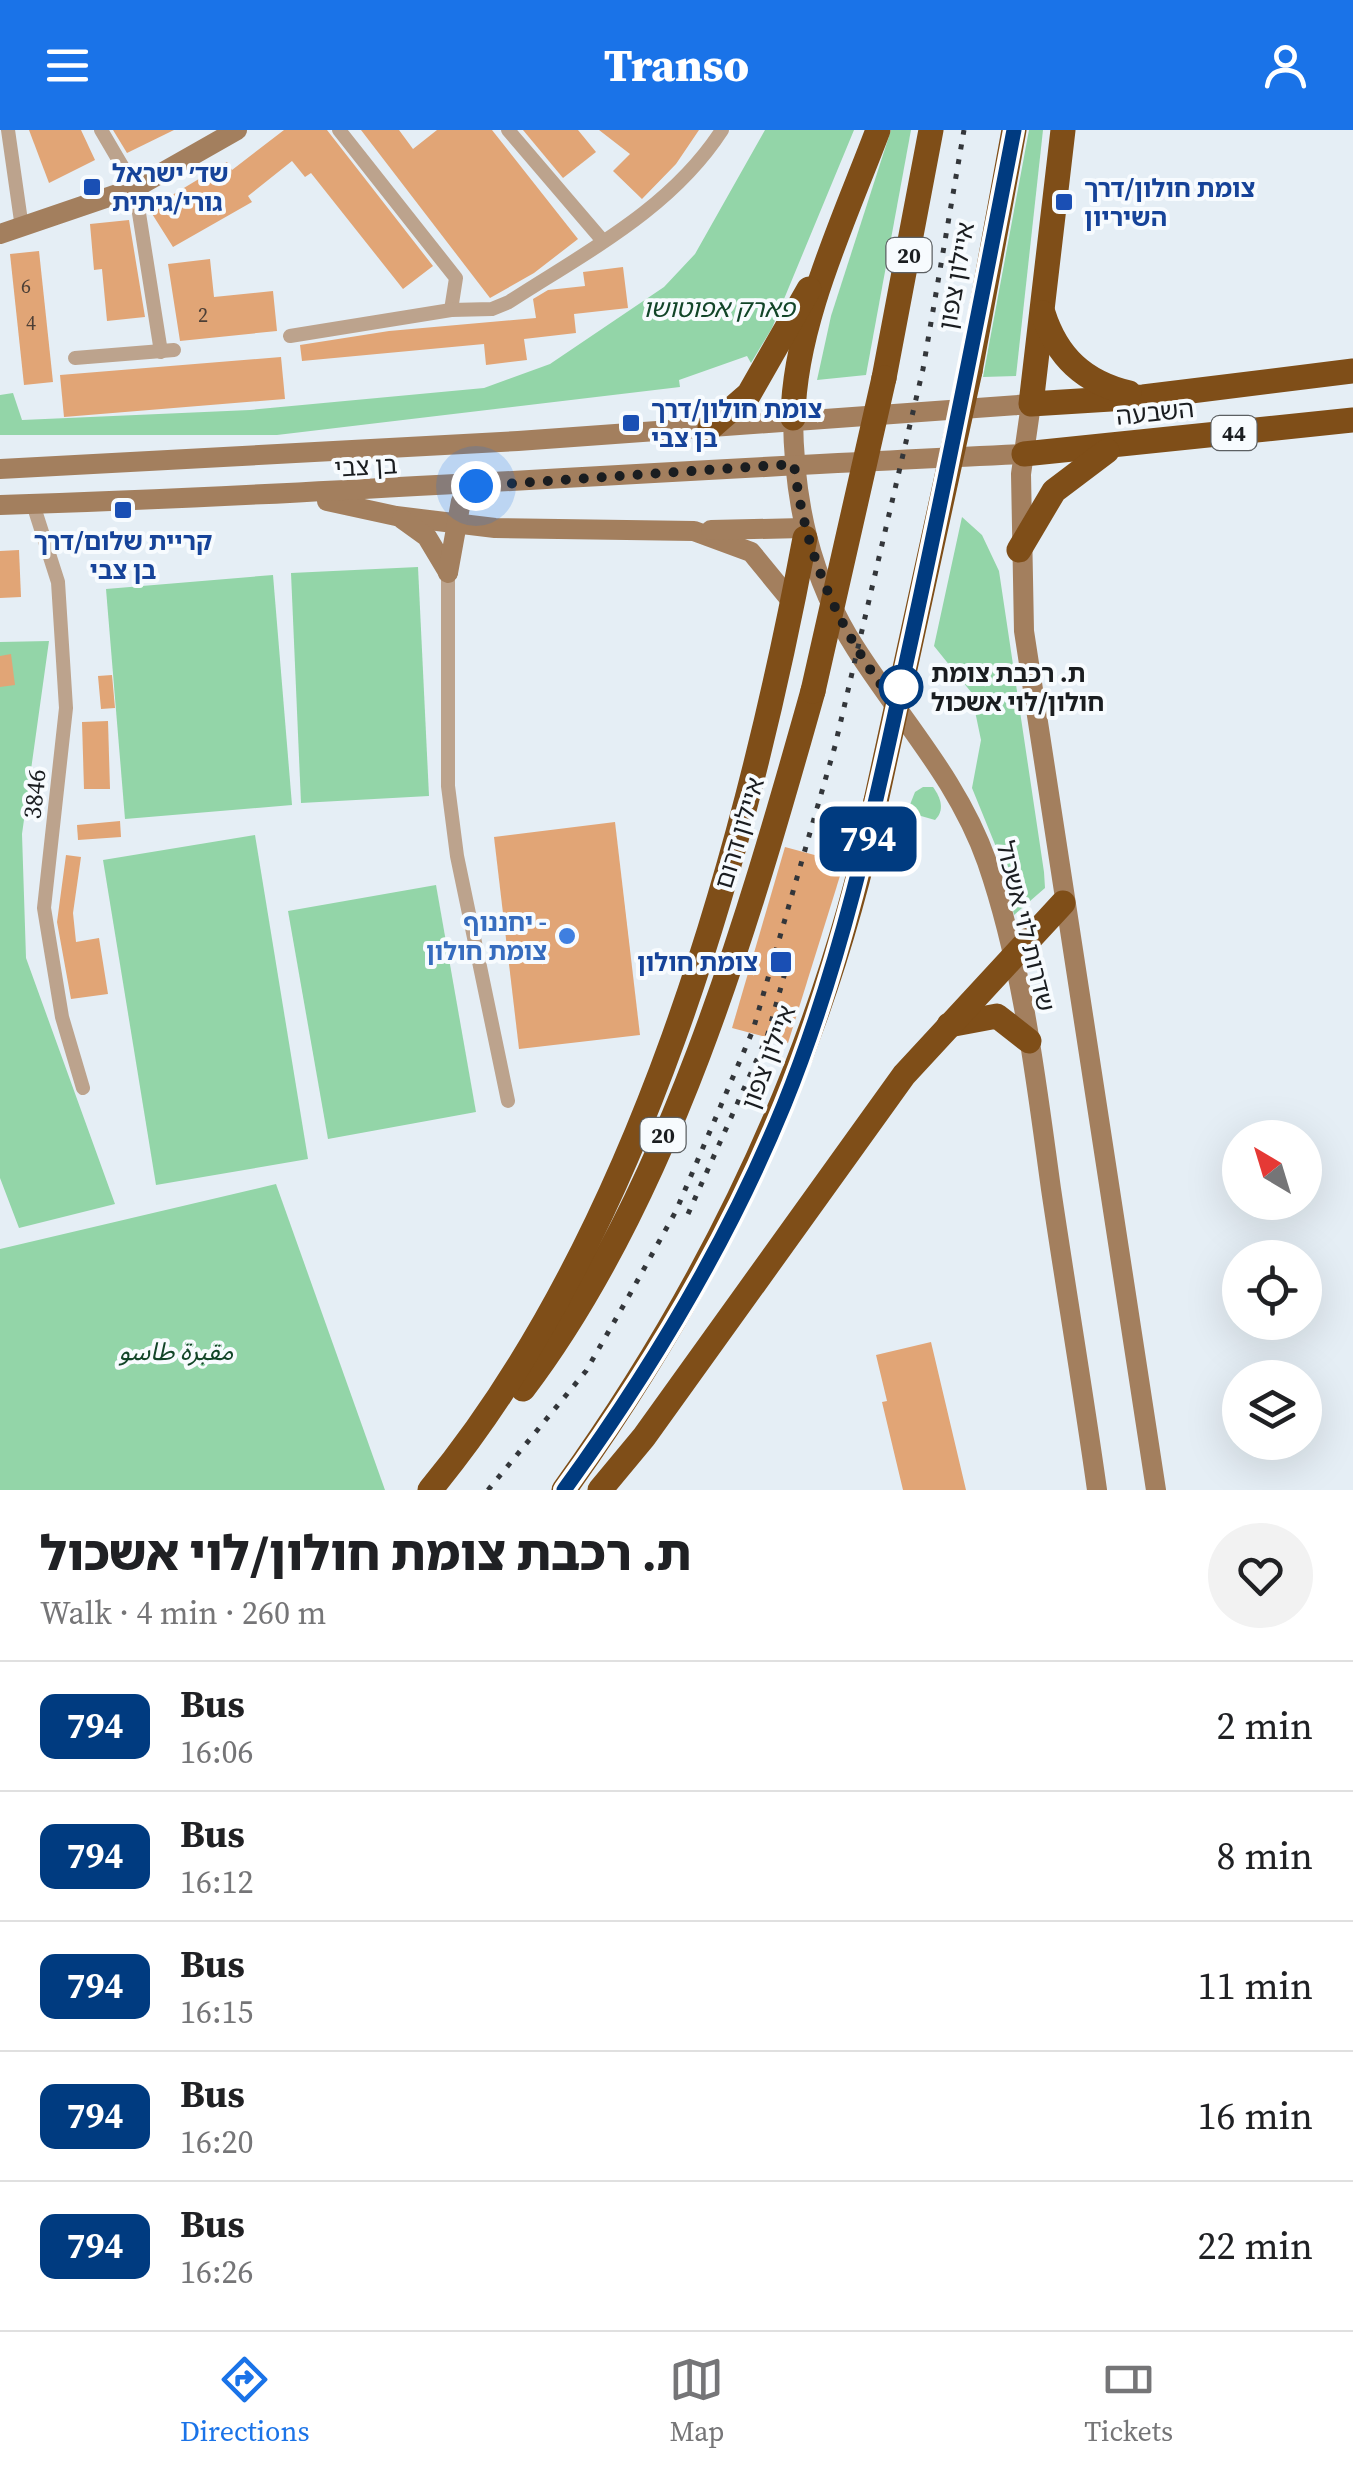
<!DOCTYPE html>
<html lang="en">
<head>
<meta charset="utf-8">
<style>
  :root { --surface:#fff; --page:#f2f2f2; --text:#202124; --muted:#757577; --line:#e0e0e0; --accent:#1a73e8 }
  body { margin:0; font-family:"Source Serif 4","Noto Sans Arabic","Noto Sans Hebrew",serif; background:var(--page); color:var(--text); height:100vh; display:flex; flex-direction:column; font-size:38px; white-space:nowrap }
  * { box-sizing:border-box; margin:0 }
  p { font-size:32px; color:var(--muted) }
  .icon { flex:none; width:55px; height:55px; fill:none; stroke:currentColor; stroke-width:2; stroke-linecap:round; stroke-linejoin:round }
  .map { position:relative; height:1360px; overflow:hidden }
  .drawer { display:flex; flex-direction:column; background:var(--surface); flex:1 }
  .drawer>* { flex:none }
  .badge { padding:0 20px; border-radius:15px; font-size:35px; line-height:65px }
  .needle { width:65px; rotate:322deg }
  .fabs { position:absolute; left:1222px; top:990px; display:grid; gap:20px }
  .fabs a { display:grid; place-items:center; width:100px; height:100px; border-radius:50%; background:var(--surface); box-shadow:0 10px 40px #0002; font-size:50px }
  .you { position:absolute; width:50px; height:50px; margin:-25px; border:8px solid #fff; border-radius:50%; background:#1a73e8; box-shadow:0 0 0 15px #1a73e833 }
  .map>.badge { position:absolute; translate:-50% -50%; box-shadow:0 0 0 5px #fff }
  .round { display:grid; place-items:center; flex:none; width:105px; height:105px; border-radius:52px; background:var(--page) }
  .summary { display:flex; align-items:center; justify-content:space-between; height:170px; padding:0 40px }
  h1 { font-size:48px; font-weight:800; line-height:75px }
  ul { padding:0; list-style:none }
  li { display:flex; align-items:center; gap:30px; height:130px; padding:0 40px; border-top:2px solid var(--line) }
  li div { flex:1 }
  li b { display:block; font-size:38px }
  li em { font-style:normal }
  li .badge { min-width:110px; font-weight:700; text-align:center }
  header { display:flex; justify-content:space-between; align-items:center; height:130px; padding:0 40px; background:var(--accent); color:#fff; font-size:45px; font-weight:800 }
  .tabs { display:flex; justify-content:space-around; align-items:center; height:140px; border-top:2px solid var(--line); background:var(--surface); font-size:28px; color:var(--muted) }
  .tabs a { display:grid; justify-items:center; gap:5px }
  .tabs .on { color:var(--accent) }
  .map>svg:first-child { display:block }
  .green { fill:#93d5a8 }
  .building { fill:#e1a576 }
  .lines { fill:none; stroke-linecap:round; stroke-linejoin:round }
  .street { stroke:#bca38d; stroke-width:14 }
  .secondary { stroke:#a37f5e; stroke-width:20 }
  .highway { stroke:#7f4e18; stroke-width:25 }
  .rail { stroke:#33363a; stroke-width:5; stroke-dasharray:5 10; stroke-linecap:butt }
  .highway-bridge { stroke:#7f4e18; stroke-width:25 }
  .line-casing { stroke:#fff; stroke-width:22 }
  .line { stroke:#003b80; stroke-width:15 }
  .walk { stroke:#1a1d20; stroke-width:10; stroke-dasharray:0 18 }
  .transit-dot { fill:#1a4fb4; stroke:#f7fbfe; stroke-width:4 }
  .stop-dot { fill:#fff; stroke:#003b80; stroke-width:5 }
  .shop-dot { fill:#3f7fe0; stroke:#f7fbfe; stroke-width:4 }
  .labels { text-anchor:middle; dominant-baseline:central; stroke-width:8; stroke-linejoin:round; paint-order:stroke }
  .number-label { font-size:20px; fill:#4c3f36 }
  .shield { fill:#f7fbfe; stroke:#5c6063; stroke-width:2.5 }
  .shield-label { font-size:22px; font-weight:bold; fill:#1a1d20 }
  .transit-label { font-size:25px; font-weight:bold; fill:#164399; stroke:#f7fbfe; text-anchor:start }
  .street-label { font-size:25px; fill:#1a1d20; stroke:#f7fbfe }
  .park-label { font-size:25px; font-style:italic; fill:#124528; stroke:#f7fbfe }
  .stop-label { font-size:25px; font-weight:bold; fill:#1a1d20; stroke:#f7fbfe; text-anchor:start }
  .shop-label { font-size:25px; font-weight:bold; fill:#366cbe; stroke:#f7fbfe; text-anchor:end }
</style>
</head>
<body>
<header><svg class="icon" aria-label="menu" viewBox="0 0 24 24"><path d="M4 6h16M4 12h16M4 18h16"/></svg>Transo<svg class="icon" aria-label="person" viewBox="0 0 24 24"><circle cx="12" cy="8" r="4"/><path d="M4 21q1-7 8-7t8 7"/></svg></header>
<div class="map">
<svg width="1353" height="1360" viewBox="0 0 1353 1360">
  <rect width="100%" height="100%" fill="#e5eef5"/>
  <g class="green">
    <polygon points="765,0 854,0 772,198 751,233 747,226 679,250 680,257 277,305 0,305 0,265 13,263 22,290 250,280 484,258 550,234 664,157 695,124"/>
    <polygon points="891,0 911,0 866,245 817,250 831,186"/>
    <polygon points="1029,0 1043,0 1016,246 983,247"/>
    <polygon points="962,387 982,405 999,441 1044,742 1045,758 1014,785 1003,734 972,658 981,610 971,562 934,516"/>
    <polygon points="418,437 429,666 301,673 291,443"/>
    <polygon points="273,445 292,675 125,689 106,459"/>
    <polygon points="49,511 22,704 26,828 115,1074 19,1098 0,1048 0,512"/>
    <path d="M 923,657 L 933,657 C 941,668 945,680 935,690 L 907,682 L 915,662 Z"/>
    <polygon points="255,705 308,1029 156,1055 103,730"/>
    <polygon points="436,755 476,982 328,1009 288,781"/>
    <polygon points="276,1054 385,1360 0,1360 0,1119"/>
  </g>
  <g class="building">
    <polygon points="29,0 81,0 95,30 49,53"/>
    <polygon points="113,0 174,0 127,23"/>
    <polygon points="284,0 327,0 433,136 403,159 311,43 305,47 292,31 248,66 252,72 173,117 149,79 227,32 232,40"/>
    <polygon points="361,0 399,0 413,19 437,0 492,0 578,109 534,143 490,168"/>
    <polygon points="523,0 578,0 596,22 563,48"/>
    <polygon points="599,0 699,0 676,34 642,69 613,41 630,24"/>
    <polygon points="129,90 145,187 107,191 102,139 94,140 90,94"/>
    <polygon points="39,121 53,252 24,255 10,124"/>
    <polygon points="210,129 214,167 273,161 277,201 180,211 168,134"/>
    <polygon points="623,137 628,178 574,184 576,203 524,209 527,230 486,235 484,214 302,231 300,215 389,201 536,188 533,169 548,160 585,156 583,142"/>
    <polygon points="281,227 285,269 64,287 60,245"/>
    <polygon points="19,420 21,467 0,468 0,421"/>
    <polygon points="11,524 15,555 0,557 0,526"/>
    <polygon points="112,545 115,578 101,579 98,546"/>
    <polygon points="108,591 110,659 84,659 82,592"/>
    <polygon points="120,691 121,707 78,710 77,695"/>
    <polygon points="615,692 640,905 519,919 494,707"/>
    <polygon points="785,717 844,733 788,913 732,898"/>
    <polygon points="66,725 81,727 73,783 76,812 99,808 108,864 71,869 57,792"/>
    <polygon points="931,1212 966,1360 903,1360 882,1272 887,1271 876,1225"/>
  </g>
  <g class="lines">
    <g class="street">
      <polyline points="8,0 22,98"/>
      <polyline points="101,0 135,58 161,222"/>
      <polyline points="339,0 456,148 451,180"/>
      <polyline points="508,0 603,111"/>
      <path d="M 290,206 L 451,180 L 492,179 L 509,172 C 586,122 671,79 722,0"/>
      <polyline points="75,228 174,220"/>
      <polyline points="33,374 58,452 66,578 44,778 62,887 83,958"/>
      <polyline points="448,443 448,656 457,726 508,971"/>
    </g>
    <g class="secondary">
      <polyline points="0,104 135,58 237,0"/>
      <path d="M 793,288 C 794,372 810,448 856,519 C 902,591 958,650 987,732 C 1023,836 1036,951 1051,1059 C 1066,1160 1083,1260 1097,1360"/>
      <polyline points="0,339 518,311 1031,274 1021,344 1024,501 1156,1360"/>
      <polyline points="327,371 396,386 495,398 694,401 751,422 792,472"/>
      <path d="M 0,375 C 342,364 682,339 1024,324"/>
      <polyline points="402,389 427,407 448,442"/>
      <polyline points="711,400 803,398"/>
      <polyline points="448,443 461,371 476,356"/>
    </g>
    <g class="highway">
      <polyline points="1063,0 1031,274 1143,267 1353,241"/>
      <path d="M 1043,183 C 1057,227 1084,252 1129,263"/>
      <polyline points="970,241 1014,0"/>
      <polyline points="884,248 931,0"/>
      <path d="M 793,288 C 794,194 845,88 878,0"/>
      <polyline points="710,298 749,264 809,159"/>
      <polyline points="1024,324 1353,290"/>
      <polyline points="1019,420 1054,361 1107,321"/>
      <polyline points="949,895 997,886 1029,911"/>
      <path d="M 523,1259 C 669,1066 748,792 813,561"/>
      <path d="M 430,1360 C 639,1107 745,726 805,408"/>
      <path d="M 564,1360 C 714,1151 823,923 876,671"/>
      <polyline points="600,1360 644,1307 904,945 1063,773"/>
    </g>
    <g class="rail">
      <polyline points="688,1084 767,907 786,839"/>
      <polyline points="488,1360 586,1241 630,1164 676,1081 753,900 835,616 923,239 964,0"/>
    </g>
    <g class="highway-bridge">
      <polyline points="813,561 884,248"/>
      <polyline points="876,671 970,241"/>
    </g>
  </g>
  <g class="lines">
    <defs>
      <path id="line" d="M 564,1360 C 651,1240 728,1112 784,975 C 840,837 872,692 903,547 C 943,365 979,183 1014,0"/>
    </defs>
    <use href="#line" class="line-casing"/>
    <use href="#line" class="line"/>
    <path class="walk" d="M 476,356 L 794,334 C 804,417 832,485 880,554 L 901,557"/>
  </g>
  <g class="transit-dot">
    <rect x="82" y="47" width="20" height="20" rx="5"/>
    <rect x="1054" y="62" width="20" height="20" rx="5"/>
    <rect x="621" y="283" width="20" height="20" rx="5"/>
    <rect x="113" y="370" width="20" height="20" rx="5"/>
    <rect x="769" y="820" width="24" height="24" rx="5"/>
  </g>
  <circle class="stop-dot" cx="901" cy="557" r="20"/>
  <circle class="shop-dot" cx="567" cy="806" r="10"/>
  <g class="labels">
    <g class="number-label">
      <text x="26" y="156">6</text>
      <text x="203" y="185">2</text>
      <text x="31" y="193">4</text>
    </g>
    <g class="shield">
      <rect x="886.5" y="108" width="45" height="34" rx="8"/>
      <rect x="1211.5" y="286" width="45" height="34" rx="8"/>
      <rect x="640.5" y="988" width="45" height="34" rx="8"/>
    </g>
    <g class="shield-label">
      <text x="909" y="125">20</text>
      <text x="1234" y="303">44</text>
      <text x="663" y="1005">20</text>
    </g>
    <g class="transit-label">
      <text x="112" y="43">שד׳ ישראל<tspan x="112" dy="29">גורי/גיתית</tspan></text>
      <text x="1084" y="58">צומת חולון/דרך<tspan x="1084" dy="29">השיריון</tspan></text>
      <text x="651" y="279">צומת חולון/דרך<tspan x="651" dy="29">בן צבי</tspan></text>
      <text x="123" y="411" text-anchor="middle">קריית שלום/דרך<tspan x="123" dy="29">בן צבי</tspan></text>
      <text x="758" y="832" text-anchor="end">צומת חולון</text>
    </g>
    <g class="street-label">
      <text transform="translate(956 146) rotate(-80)">איילון צפון</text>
      <text transform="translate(1155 282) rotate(-6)">השבעה</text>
      <text transform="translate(366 336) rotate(-3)">בן צבי</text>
      <text transform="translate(34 664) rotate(-84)">3846</text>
      <text transform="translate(739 703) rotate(-73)">איילון דרום</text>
      <text transform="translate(1026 796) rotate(76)">שדרות לוי אשכול</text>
      <text transform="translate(768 927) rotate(-69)">איילון צפון</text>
    </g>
    <g class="park-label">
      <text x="719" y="178">פארק אפוטושו</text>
      <text x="176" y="1221">مقبرة طاسو</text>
    </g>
    <g class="stop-label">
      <text x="931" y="543">ת. רכבת צומת<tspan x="931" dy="29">חולון/לוי אשכול</tspan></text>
    </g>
    <g class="shop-label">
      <text x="547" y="792">יחננוף -<tspan x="547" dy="29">צומת חולון</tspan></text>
    </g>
  </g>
</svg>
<div class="fabs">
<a><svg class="needle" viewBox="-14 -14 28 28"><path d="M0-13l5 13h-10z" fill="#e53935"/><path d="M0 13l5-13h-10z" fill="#757577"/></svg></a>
<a><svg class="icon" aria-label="locate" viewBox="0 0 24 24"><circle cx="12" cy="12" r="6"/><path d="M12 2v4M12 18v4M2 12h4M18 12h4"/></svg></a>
<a><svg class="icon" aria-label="layers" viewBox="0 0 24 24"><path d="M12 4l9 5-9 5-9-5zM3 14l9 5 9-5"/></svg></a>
</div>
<div class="you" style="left:476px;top:356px"></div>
<b class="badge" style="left:868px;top:709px;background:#003b80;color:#fff">794</b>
</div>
<section class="drawer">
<div class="summary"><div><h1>ת. רכבת צומת חולון/לוי אשכול</h1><p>Walk · 4 min · 260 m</p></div><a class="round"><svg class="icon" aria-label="heart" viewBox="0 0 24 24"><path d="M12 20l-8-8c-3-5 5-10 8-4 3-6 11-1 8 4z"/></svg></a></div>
<ul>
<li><span class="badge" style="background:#003b80;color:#fff">794</span><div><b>Bus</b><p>16:06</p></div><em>2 min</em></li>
<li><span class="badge" style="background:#003b80;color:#fff">794</span><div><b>Bus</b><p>16:12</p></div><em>8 min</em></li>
<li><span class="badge" style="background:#003b80;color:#fff">794</span><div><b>Bus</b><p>16:15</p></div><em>11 min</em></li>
<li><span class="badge" style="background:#003b80;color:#fff">794</span><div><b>Bus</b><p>16:20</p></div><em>16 min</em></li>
<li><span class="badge" style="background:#003b80;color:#fff">794</span><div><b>Bus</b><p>16:26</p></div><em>22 min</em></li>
</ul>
</section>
<nav class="tabs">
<a class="on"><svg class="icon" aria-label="directions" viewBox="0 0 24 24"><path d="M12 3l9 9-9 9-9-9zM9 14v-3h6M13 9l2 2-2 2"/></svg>Directions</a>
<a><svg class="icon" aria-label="map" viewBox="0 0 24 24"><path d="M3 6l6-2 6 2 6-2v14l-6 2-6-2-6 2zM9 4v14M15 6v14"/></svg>Map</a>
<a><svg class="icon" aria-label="tickets" viewBox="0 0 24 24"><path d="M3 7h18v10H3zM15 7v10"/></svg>Tickets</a>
</nav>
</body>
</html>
